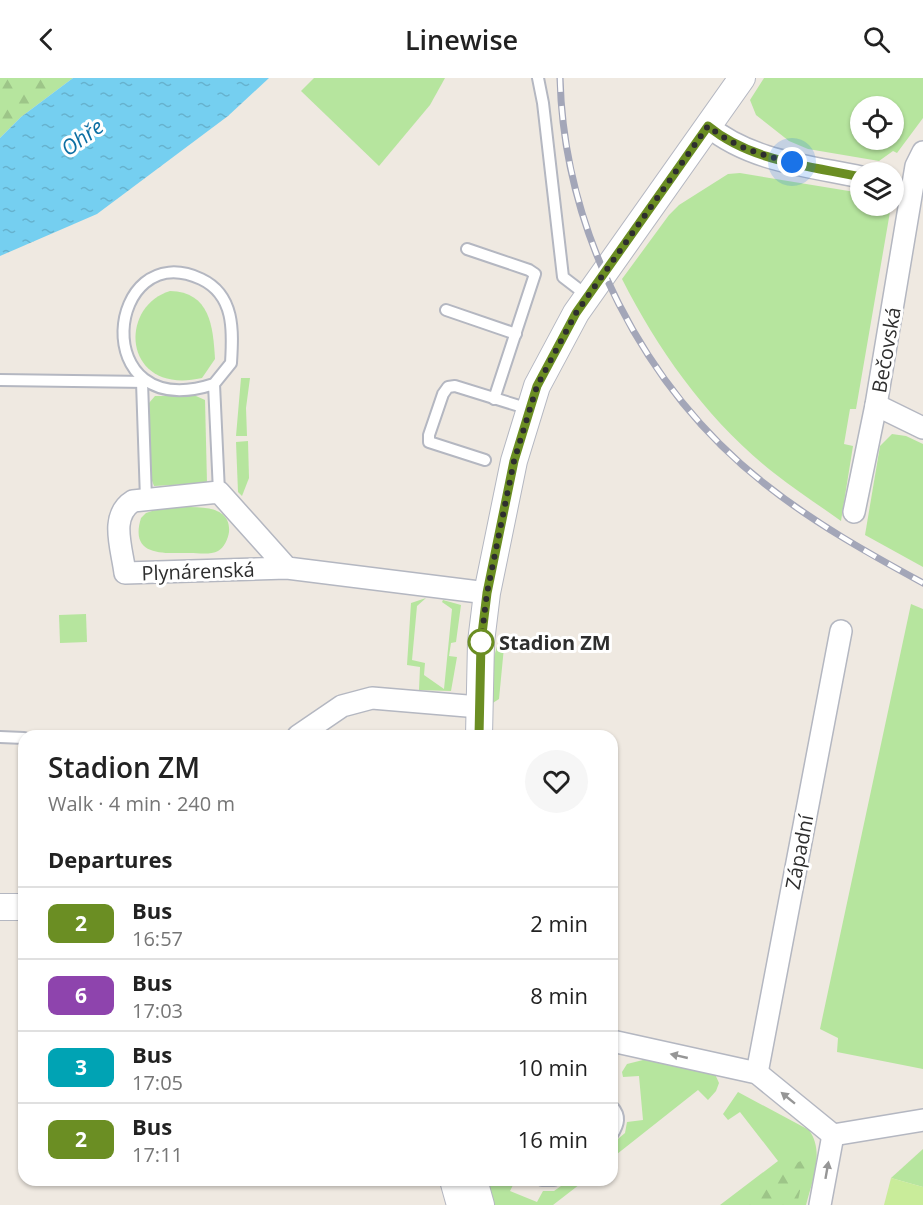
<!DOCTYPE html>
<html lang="en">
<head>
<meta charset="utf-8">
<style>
  :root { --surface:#fff; --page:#f6f6f6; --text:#222; --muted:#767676; --line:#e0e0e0 }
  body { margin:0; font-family:"Open Sans",sans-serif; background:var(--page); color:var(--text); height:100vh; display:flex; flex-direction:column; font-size:22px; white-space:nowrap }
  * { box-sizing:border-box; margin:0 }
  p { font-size:20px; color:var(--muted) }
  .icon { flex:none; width:33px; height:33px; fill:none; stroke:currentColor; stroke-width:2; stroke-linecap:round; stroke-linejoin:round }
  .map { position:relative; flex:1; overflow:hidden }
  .details { position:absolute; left:18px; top:652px; width:600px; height:456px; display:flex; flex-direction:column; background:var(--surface); border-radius:18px; box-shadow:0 2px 4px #0004 }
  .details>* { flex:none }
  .badge { padding:0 12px; border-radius:9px; font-size:21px; line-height:39px }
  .tools { position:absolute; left:850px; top:18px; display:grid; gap:12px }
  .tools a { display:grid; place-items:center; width:54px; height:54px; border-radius:50%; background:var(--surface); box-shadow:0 2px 4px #0004; font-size:30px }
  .you { position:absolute; width:30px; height:30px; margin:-15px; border:4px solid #fff; border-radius:50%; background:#1a73e8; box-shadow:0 0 0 9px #1a73e833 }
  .map>.badge { position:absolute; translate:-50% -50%; box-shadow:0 0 0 3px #fff }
  h2 { padding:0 30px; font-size:22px; line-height:54px }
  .round { display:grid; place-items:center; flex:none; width:63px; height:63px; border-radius:32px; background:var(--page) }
  .head { display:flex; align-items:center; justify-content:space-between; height:102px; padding:0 30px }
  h1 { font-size:28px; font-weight:600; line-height:45px }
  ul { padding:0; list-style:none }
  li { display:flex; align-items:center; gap:18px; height:72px; padding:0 30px; border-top:2px solid var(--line) }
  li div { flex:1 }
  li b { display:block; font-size:22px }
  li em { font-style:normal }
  li .badge { min-width:66px; font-weight:700; text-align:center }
  header { display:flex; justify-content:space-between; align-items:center; height:78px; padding:0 30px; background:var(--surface); font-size:27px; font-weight:600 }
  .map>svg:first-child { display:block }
  .grass { fill:#b6e59e; fill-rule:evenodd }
  .forest { fill:url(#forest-firs) }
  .pitch { fill:#c9ec9a }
  .water { fill:url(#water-ripples) }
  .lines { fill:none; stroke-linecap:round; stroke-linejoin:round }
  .service-casing { stroke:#b4b7c1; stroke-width:14 }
  .minor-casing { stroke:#b4b7c1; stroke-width:24 }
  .tertiary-casing { stroke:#b4b7c1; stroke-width:28 }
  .service { stroke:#fff; stroke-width:10 }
  .minor { stroke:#fff; stroke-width:21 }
  .tertiary { stroke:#fff; stroke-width:26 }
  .rail-casing { stroke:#a3a6b8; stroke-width:7 }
  .rail { stroke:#fff; stroke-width:4.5; stroke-dasharray:14; stroke-linecap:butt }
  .oneway { fill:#969696 }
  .line-casing { stroke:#fff; stroke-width:14 }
  .line { stroke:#6b8e23; stroke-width:9 }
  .walk { stroke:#2e2e2e; stroke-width:6; stroke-dasharray:0 10.8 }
  .stop-dot { fill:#fff; stroke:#6b8e23; stroke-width:3 }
  .labels { text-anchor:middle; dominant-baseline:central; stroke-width:6; stroke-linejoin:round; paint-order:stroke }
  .street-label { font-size:20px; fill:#2e2e2e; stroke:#fff }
  .stop-label { font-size:20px; font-weight:bold; fill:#2e2e2e; stroke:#fff; text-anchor:start }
  .water-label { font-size:21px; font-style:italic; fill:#0d6fa3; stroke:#fff }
</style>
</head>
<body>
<header><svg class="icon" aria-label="back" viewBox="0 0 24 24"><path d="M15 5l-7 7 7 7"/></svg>Linewise<svg class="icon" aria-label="search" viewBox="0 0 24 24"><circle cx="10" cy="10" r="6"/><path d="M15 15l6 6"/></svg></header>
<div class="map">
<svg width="923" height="1127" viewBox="0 0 923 1127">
  <defs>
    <pattern id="forest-firs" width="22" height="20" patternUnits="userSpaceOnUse" patternTransform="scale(1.5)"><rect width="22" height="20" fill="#b6e59e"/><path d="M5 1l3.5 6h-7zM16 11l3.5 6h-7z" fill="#9dc588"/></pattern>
    <pattern id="water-ripples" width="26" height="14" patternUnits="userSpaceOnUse" patternTransform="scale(1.5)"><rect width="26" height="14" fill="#75cff0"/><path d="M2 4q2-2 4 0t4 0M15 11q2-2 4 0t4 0" fill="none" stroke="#66b2ce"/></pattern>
  </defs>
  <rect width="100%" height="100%" fill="#efe9e1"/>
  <g class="grass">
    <polygon points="314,0 445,0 430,27 379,88 301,13"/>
    <path d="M 764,0 L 923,0 L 923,40 L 897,75 L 893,73 L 879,83 L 808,71 L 789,63 L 756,37 L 750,22 ZM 861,28 L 894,28 L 894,62 L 861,62 Z"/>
    <path d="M 740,95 L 861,115 L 861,128 L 891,128 L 856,331 L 850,331 L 844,366 L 853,368 L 841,443 C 819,427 795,412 774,395 C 709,344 659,274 622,201 L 669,137 L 679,127 L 728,96 Z"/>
    <path d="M 170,213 C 210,214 213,248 215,281 L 202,300 C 123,318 117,229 170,213 Z"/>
    <polygon points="241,300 250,300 246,330 247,358 236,358"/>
    <polygon points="155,318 196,318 205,322 207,405 154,408 151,400 149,325"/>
    <polygon points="892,356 906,358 923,366 923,489 865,457 880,368"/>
    <polygon points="248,363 249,400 242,418 238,414 236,364"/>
    <path d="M 161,430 C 182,430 232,421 229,454 C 228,461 224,470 218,473 C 211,477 198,475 190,475 C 164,475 129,479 141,440 L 146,435 Z"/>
    <polygon points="426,520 417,528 412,582 425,585 424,597 444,611 452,531 442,524 443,522 461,527 456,564 451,565 449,578 457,579 451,613 419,612 420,589 407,587 411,525"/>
    <polygon points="911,526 923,531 923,991 837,974 838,960 820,951"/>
    <polygon points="86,536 87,564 60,565 59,537"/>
    <polygon points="497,568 504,569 499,621 488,628 489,598"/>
    <polygon points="643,982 665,983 714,994 719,1005 716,1013 708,1022 698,1012 612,1080 612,1066 625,1055 627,1044 643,1042 639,998 623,999 622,994 627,986"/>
    <path d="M 738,1014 L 809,1052 C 825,1074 812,1103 806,1127 L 720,1127 L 778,1083 L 740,1034 L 728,1042 L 723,1036 Z"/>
    <polygon points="923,1071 923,1109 891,1100"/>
    <polygon points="489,1103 515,1103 510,1113 537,1124 543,1113 554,1113 568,1103 584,1103 553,1127 489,1127 487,1111"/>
  </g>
  <g class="forest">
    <polygon points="0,0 73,0 21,39 0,60"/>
    <path d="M 807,1080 L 797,1127 L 742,1127 C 745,1106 789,1089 807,1080 Z"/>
  </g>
  <polygon class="pitch" points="891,1100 923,1109 923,1127 884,1127"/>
  <polygon class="water" points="73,0 269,0 228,38 97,136 0,178 0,60 21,39"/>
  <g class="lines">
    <defs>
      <g id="service">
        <polyline points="538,0 543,25 563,199 589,219"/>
        <polyline points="467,171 529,192 535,196 494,321"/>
        <polyline points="446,232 516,256"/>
        <polyline points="0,302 147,304"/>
        <polyline points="142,304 146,421"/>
        <path d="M 214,306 C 85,348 106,157 201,201 C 235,217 233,253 231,285 L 214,306 L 219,414"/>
        <polyline points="485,382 429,364 429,357 443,316 448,309 455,308 529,331"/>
        <polyline points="0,659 24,660"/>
        <path d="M 612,1028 C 621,1038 619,1046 612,1057"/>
        <polyline points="542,1102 554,1102"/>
      </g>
      <g id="minor">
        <path d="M 708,48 C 750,83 809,88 861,99"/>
        <polyline points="876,327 923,350"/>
        <polyline points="854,434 876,327 916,88 923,74"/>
        <path d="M 287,490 L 125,495 C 122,470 109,438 133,423 L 219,414 L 287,490 L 487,515"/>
        <polyline points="298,658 342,628 372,620 479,629"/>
        <polyline points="612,963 757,995 833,1057 923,1042"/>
        <polyline points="757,995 841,553"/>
        <polyline points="820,1127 833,1057"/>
      </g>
      <g id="tertiary">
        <polyline points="479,658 481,564 487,515 514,383 537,308 576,235 742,0"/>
        <polyline points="0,829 24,829"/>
        <polyline points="453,1102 460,1127"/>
        <polyline points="474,1102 481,1127"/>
      </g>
    </defs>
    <use href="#service" class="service-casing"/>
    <use href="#minor" class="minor-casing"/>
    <use href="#tertiary" class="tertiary-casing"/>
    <use href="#service" class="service"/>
    <use href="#minor" class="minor"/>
    <use href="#tertiary" class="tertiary"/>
    <defs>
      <path id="rail" d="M 560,0 C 564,155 644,311 765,406 C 814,445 868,475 923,505"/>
    </defs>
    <use href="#rail" class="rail-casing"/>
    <use href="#rail" class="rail"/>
  </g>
  <defs><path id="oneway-solid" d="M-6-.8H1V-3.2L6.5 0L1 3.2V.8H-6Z" transform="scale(1.5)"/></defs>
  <g class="oneway">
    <use href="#oneway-solid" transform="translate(679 978) rotate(-167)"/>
    <use href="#oneway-solid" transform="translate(788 1020) rotate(-141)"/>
    <use href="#oneway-solid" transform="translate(827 1092) rotate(-80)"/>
  </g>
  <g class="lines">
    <defs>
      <path id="line" d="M 479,658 L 481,564 L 487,515 L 514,383 L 537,308 L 576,235 L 708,48 C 750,83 809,88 861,99"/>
    </defs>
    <use href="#line" class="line-casing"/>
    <use href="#line" class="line"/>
    <path class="walk" d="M 481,564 L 487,515 L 514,383 L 537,308 L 576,235 L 708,48 C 734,69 760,77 792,84"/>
  </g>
  <circle class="stop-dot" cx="481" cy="564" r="12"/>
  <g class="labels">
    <g class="street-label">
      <text transform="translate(886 272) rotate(-80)">Bečovská</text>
      <text transform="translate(198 493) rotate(-2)">Plynárenská</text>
      <text transform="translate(799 774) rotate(-79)">Západní</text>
    </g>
    <g class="stop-label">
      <text x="499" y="564">Stadion ZM</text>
    </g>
    <g class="water-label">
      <text transform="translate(82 59) rotate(-36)">Ohře</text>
    </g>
  </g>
</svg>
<div class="tools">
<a><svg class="icon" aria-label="locate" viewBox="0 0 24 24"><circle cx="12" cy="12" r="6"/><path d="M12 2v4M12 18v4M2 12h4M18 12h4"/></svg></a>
<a><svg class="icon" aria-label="layers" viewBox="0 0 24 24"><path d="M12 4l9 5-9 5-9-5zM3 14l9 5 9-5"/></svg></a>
</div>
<div class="you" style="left:792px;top:84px"></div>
<section class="details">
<div class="head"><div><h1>Stadion ZM</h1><p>Walk · 4 min · 240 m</p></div><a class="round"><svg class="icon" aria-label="heart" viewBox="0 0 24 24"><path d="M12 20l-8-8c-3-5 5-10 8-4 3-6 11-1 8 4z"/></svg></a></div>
<h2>Departures</h2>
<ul>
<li><span class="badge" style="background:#6b8e23;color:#fff">2</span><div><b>Bus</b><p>16:57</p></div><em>2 min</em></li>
<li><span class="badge" style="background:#8e44ad;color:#fff">6</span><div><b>Bus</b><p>17:03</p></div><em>8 min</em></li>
<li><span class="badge" style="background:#00a3b4;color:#fff">3</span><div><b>Bus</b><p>17:05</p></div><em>10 min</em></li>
<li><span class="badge" style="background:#6b8e23;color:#fff">2</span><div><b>Bus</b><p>17:11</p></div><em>16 min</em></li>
</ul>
</section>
</div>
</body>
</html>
